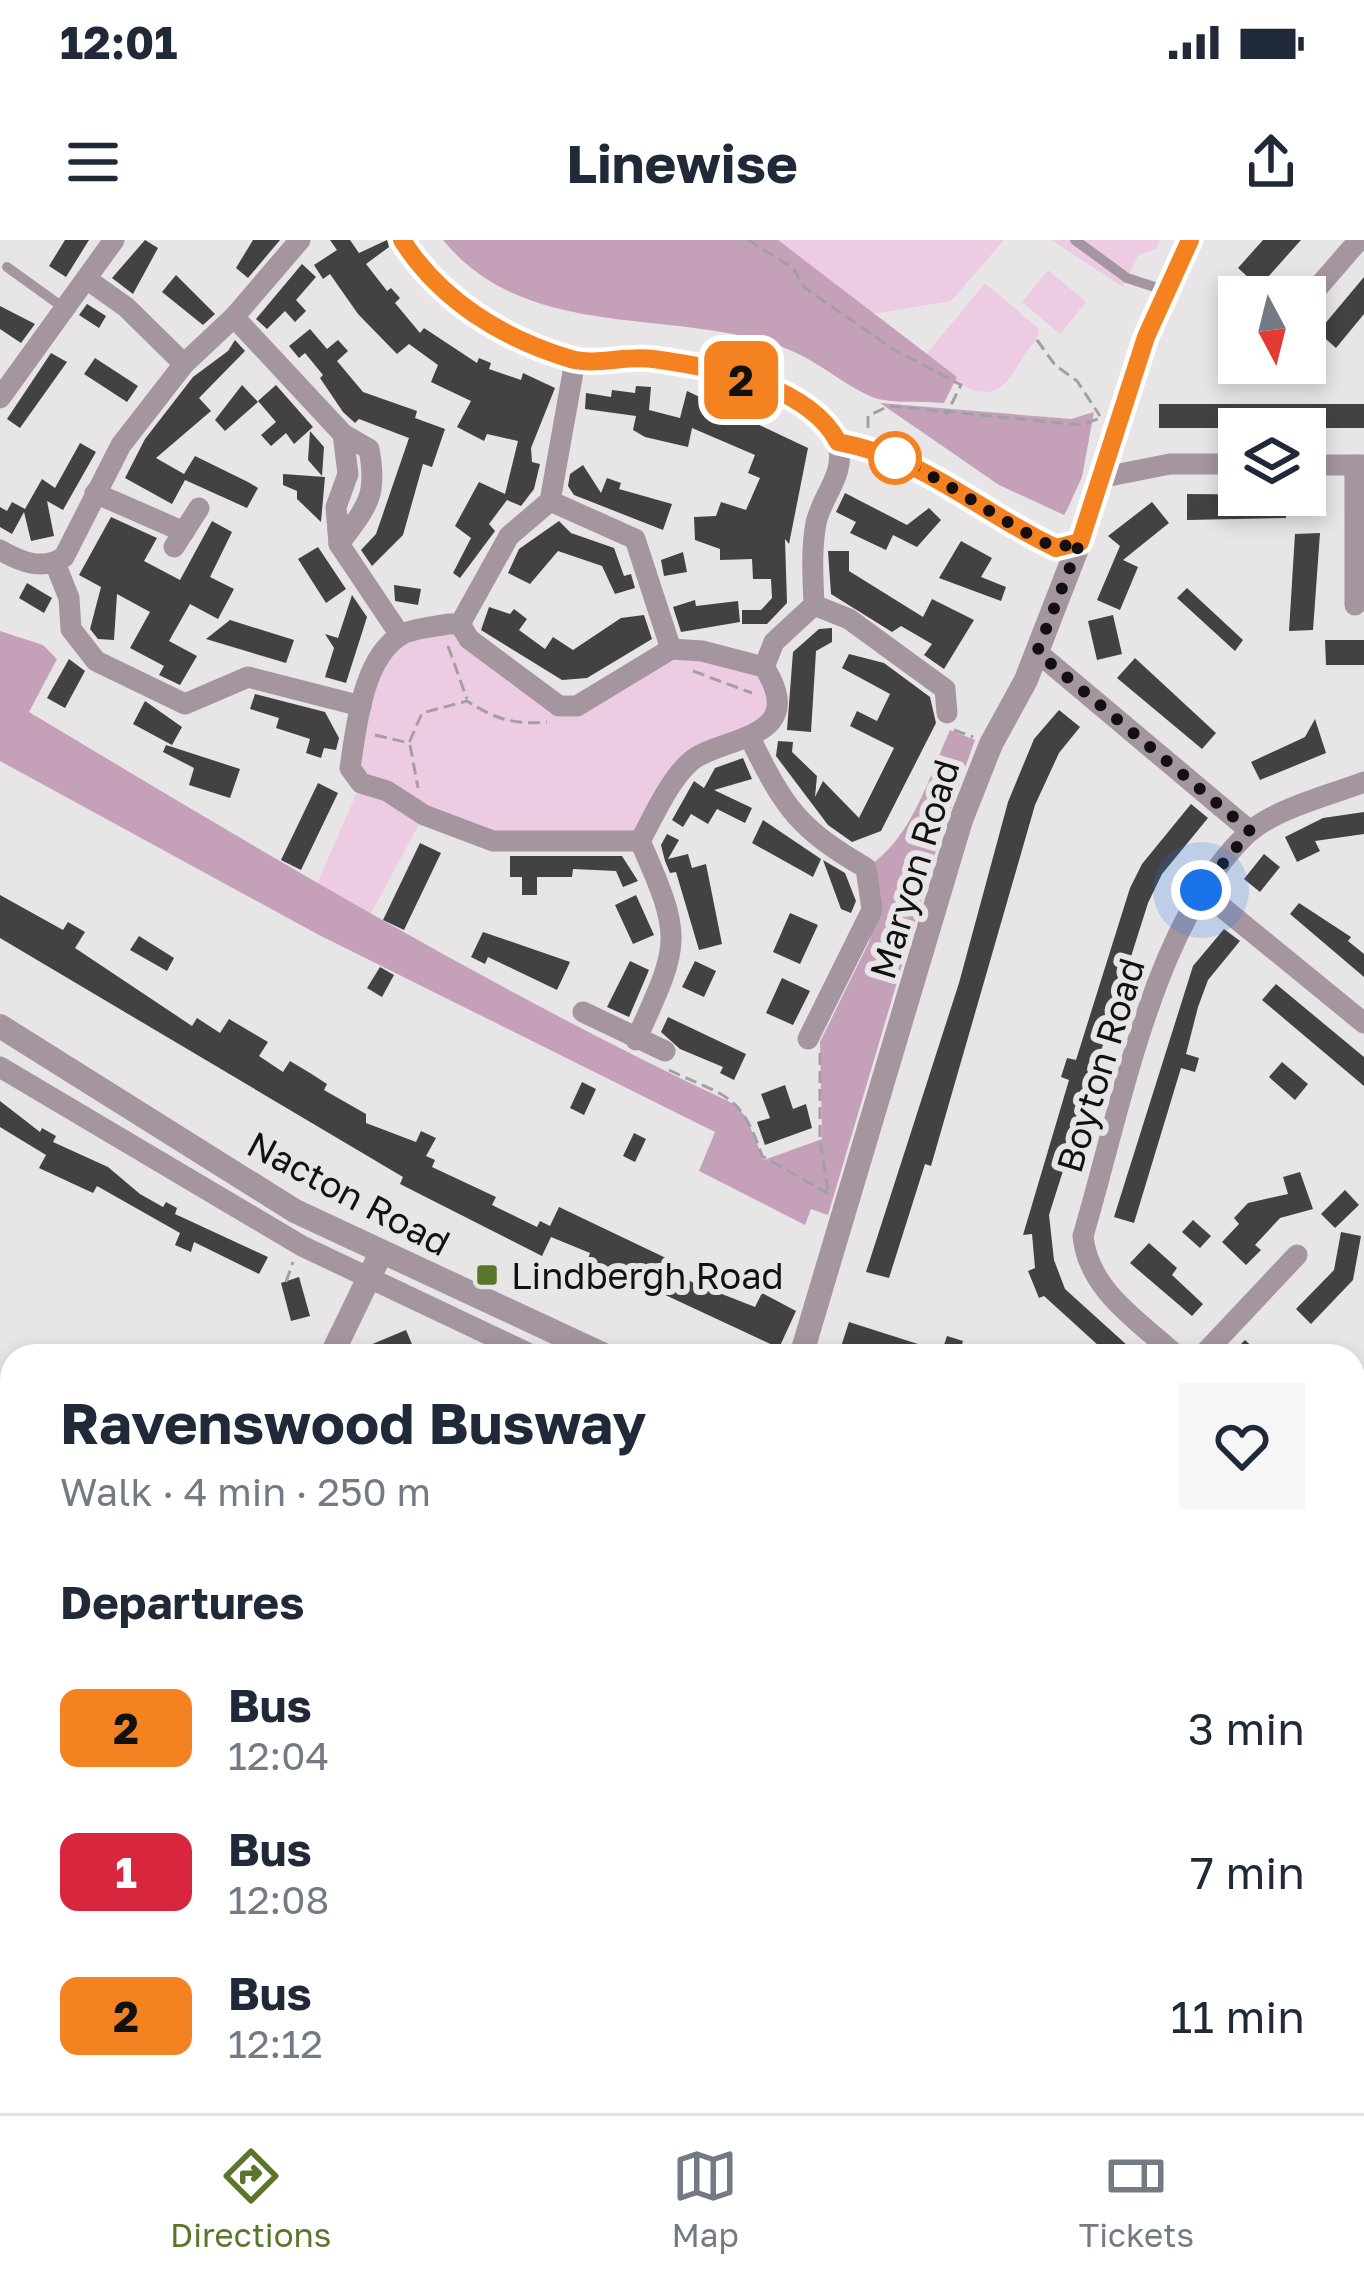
<!DOCTYPE html>
<html lang="en">
<head>
<meta charset="utf-8">
<style>
  :root { --surface:#fff; --page:#f6f6f7; --text:#1f2937; --muted:#747a83; --line:#e0e1e3; --accent:#59762b }
  body { margin:0; font-family:"Golos Text",sans-serif; background:var(--page); color:var(--text); height:100vh; display:flex; flex-direction:column; font-size:45px; white-space:nowrap }
  * { box-sizing:border-box; margin:0 }
  p { font-size:39px; color:var(--muted) }
  .icon { flex:none; width:66px; height:66px; fill:none; stroke:currentColor; stroke-width:2; stroke-linecap:round; stroke-linejoin:round }
  .map { position:relative; flex:1; overflow:hidden }
  .panel { position:absolute; left:0px; top:1104px; width:1365px; height:771px; display:flex; flex-direction:column; background:var(--surface); border-radius:36px 36px 0 0; box-shadow:0 6px 18px #0003 }
  .panel>* { flex:none }
  .badge { padding:0 24px; border-radius:18px; font-size:42px; line-height:78px }
  .needle { width:78px; rotate:173deg }
  .controls { position:absolute; left:1218px; top:36px; display:grid; gap:24px }
  .controls a { display:grid; place-items:center; width:108px; height:108px; border-radius:0px; background:var(--surface); box-shadow:0 6px 18px #0003; font-size:60px }
  .you { position:absolute; width:60px; height:60px; margin:-30px; border:9px solid #fff; border-radius:50%; background:#1a73e8; box-shadow:0 0 0 18px #1a73e833 }
  .map>.badge { position:absolute; translate:-50% -50%; box-shadow:0 0 0 6px #fff }
  h2 { padding:0 60px; font-size:45px; line-height:108px }
  .round { display:grid; place-items:center; flex:none; width:126px; height:126px; border-radius:0px; background:var(--page) }
  .summary { display:flex; align-items:center; justify-content:space-between; height:204px; padding:0 60px }
  h1 { font-size:57px; font-weight:700; line-height:90px }
  ul { padding:0; list-style:none }
  li { display:flex; align-items:center; gap:36px; height:144px; padding:0 60px }
  li div { flex:1 }
  li b { display:block; font-size:45px }
  li em { font-style:normal }
  li .badge { min-width:132px; font-weight:700; text-align:center }
  .status { display:flex; justify-content:space-between; align-items:center; height:84px; padding:0 60px; background:var(--surface); direction:ltr }
  .status svg { height:33px; fill:currentColor }
  header { display:flex; justify-content:space-between; align-items:center; height:156px; padding:0 60px; background:var(--surface); font-size:54px; font-weight:700 }
  .tabs { display:flex; justify-content:space-around; align-items:center; height:168px; border-top:3px solid var(--line); background:var(--surface); font-size:33px; color:var(--muted) }
  .tabs a { display:grid; justify-items:center; gap:6px }
  .tabs .on { color:var(--accent) }
  .map>svg:first-child { display:block }
  .green { fill:#edcce3 }
  .forest { fill:#c4a1b9 }
  .building { fill:#444143 }
  .lines { fill:none; stroke-linecap:round; stroke-linejoin:round }
  .path { stroke:#a2a0a1; stroke-width:3; stroke-dasharray:12 6; stroke-linecap:butt }
  .service { stroke:#a4959f; stroke-width:10 }
  .minor { stroke:#a4959f; stroke-width:21 }
  .tertiary { stroke:#a4959f; stroke-width:24 }
  .line-casing { stroke:#fff; stroke-width:27 }
  .line { stroke:#f58220; stroke-width:18 }
  .walk { stroke:#121011; stroke-width:12; stroke-dasharray:0 21.6 }
  .stop-dot { fill:#fff; stroke:#f58220; stroke-width:6 }
  .poi-dot { fill:#59762b; stroke:#e8e5e7; stroke-width:4.5 }
  .labels { text-anchor:middle; dominant-baseline:central; stroke-width:12; stroke-linejoin:round; paint-order:stroke }
  .street-label { font-size:36px; fill:#121011; stroke:#e8e5e7 }
  .poi-label { font-size:36px; fill:#121011; stroke:#e8e5e7; text-anchor:start }
</style>
</head>
<body>
<div class="status"><b>12:01</b><svg viewBox="0 0 49 12"><path d="M0 12V9h3v3zM5 12V6h3v6zM10 12V3h3v9zM15 12V0h3v12zM26 1h20v11H26zM47 4h2v5h-2z"/></svg></div>
<header><svg class="icon" aria-label="menu" viewBox="0 0 24 24"><path d="M4 6h16M4 12h16M4 18h16"/></svg>Linewise<svg class="icon" aria-label="share" viewBox="0 0 24 24"><path d="M12 15V3M7 8l5-5 5 5M5 13v7h14v-7"/></svg></header>
<div class="map">
<svg width="1364" height="1873" viewBox="0 0 1364 1873">
  <rect width="100%" height="100%" fill="#e8e5e7"/>
  <g class="green">
    <polygon points="772,0 1004,0 951,61 866,75"/>
    <polygon points="1051,0 1160,0 1156,9 1138,15 1123,47"/>
    <polygon points="1048,30 1086,62 1060,94 1022,62"/>
    <path d="M 985,43 L 1039,89 L 1037,100 C 1022,113 1016,134 1002,146 C 977,166 942,131 924,117 Z"/>
    <polygon points="448,384 559,466 671,409 764,427 773,473 711,508 640,601 493,601 424,575 369,677 317,644 361,543 356,491 400,395"/>
    <polygon points="145,1863 311,1863 306,1873 141,1873"/>
  </g>
  <g class="forest">
    <path d="M 443,0 L 778,0 L 957,137 L 944,163 C 924,161 888,164 872,157 C 834,140 814,115 767,102 C 657,70 523,98 443,0 Z"/>
    <polygon points="880,163 1071,179 1094,172 1082,237 1067,270 1064,275 999,245"/>
    <path d="M 0,391 L 43,405 L 57,419 L 29,472 C 261,611 492,750 734,864 L 746,877 L 764,920 L 822,899 L 820,802 L 869,702 L 877,672 L 873,623 C 914,593 930,534 950,490 L 975,500 L 938,604 L 828,975 L 811,969 L 805,985 L 699,931 L 715,892 L 319,695 L 0,521 Z"/>
  </g>
  <g class="building">
    <polygon points="65,0 89,0 66,37 49,26"/>
    <polygon points="145,0 158,8 133,54 112,38"/>
    <polygon points="253,0 280,0 248,38 236,28"/>
    <polygon points="330,0 350,0 359,13 387,0 389,7 366,24 387,51 391,48 400,58 395,63 420,93 424,88 477,123 479,118 491,123 489,129 521,140 523,133 555,148 531,208 532,222 540,224 534,249 521,266 507,260 489,284 495,291 460,338 453,333 471,298 455,286 479,242 505,254 518,201 487,194 484,201 457,187 471,161 431,142 438,125 409,104 397,114 358,74 330,34 323,39 314,25 337,10"/>
    <polygon points="1263,0 1301,0 1259,47 1238,28"/>
    <polygon points="302,24 316,37 296,60 306,71 295,82 285,71 267,89 256,79"/>
    <polygon points="176,35 215,74 203,85 162,52"/>
    <polygon points="1364,37 1364,74 1336,108 1318,92"/>
    <polygon points="87,64 106,76 99,88 79,75"/>
    <polygon points="0,66 35,84 21,103 0,89"/>
    <polygon points="310,89 327,109 338,100 348,111 337,121 363,152 417,171 415,178 445,189 432,227 423,224 403,295 372,326 361,310 376,294 409,198 359,179 355,183 343,172 320,138 323,135 305,113 299,118 289,106"/>
    <polygon points="235,100 245,111 199,158 211,171 156,218 184,234 195,216 248,242 258,248 247,268 185,240 172,264 125,238 145,199 193,137 228,111"/>
    <polygon points="51,113 67,122 20,188 7,179"/>
    <polygon points="95,118 138,146 127,162 84,134"/>
    <polygon points="242,145 258,162 225,191 215,180"/>
    <polygon points="276,145 313,187 294,204 286,193 271,206 261,195 276,182 258,161"/>
    <polygon points="636,146 651,147 649,170 680,178 687,151 808,208 789,304 785,299 787,363 767,384 742,384 742,370 761,370 772,358 771,339 753,339 752,319 720,320 720,309 695,300 694,277 716,276 721,262 746,270 760,238 748,233 755,215 692,188 688,207 645,197 633,190 636,176 585,169 586,153 611,157 612,150 635,153"/>
    <rect x="1159" y="164" width="205" height="24"/>
    <polygon points="310,191 324,207 322,236 308,220"/>
    <polygon points="80,203 96,212 63,270 47,261 54,296 31,301 24,272 12,294 0,287 0,267 7,271 12,262 25,269 42,239 55,248"/>
    <polygon points="583,225 601,253 607,238 621,243 619,249 672,264 663,290 574,255 568,246 570,234"/>
    <polygon points="283,234 325,237 321,282 297,259 297,251 283,245"/>
    <polygon points="845,253 907,285 929,268 941,280 917,307 893,295 886,310 850,293 856,282 836,272"/>
    <polygon points="1187,254 1286,255 1286,278 1187,280"/>
    <polygon points="1152,262 1169,283 1123,320 1138,327 1120,370 1097,360 1120,306 1108,296"/>
    <polygon points="111,277 157,298 144,321 180,340 212,281 232,292 210,337 234,349 218,379 190,364 169,401 197,416 180,445 159,435 164,426 130,408 150,372 117,354 114,400 98,399 90,389 101,347 79,335"/>
    <polygon points="559,281 571,293 614,308 624,336 631,334 635,348 615,354 602,326 558,311 530,344 508,333 519,309"/>
    <polygon points="1320,293 1313,390 1289,391 1295,294"/>
    <polygon points="961,301 992,318 981,337 1006,347 1001,361 939,338"/>
    <polygon points="318,307 346,349 326,363 298,319"/>
    <polygon points="828,311 849,311 849,331 923,377 932,359 974,380 944,429 924,415 932,404 901,386 892,392 831,354"/>
    <polygon points="683,312 687,332 664,336 661,320"/>
    <polygon points="27,343 52,358 44,373 19,358"/>
    <polygon points="394,345 421,349 418,365 395,361"/>
    <polygon points="1187,348 1243,400 1235,411 1177,358"/>
    <polygon points="352,355 367,377 346,443 325,437 334,408 325,394 338,398"/>
    <polygon points="695,360 696,366 738,361 740,382 681,392 673,367"/>
    <polygon points="489,367 510,374 514,369 527,379 519,390 545,409 553,397 573,410 621,378 644,375 652,399 587,438 562,440 481,390"/>
    <polygon points="1113,375 1122,414 1097,420 1088,381"/>
    <polygon points="230,380 294,400 286,423 206,399"/>
    <polygon points="832,388 832,402 816,411 811,492 787,490 793,412 819,389"/>
    <polygon points="1325,400 1364,400 1364,425 1326,425"/>
    <polygon points="849,414 884,423 930,457 936,483 881,591 852,602 828,585 776,516 778,501 793,502 792,512 817,536 815,557 823,541 859,578 894,508 850,486 857,471 877,481 890,454 842,428"/>
    <polygon points="1135,418 1216,493 1202,509 1117,438"/>
    <polygon points="69,419 85,431 65,468 47,458"/>
    <polygon points="255,454 325,472 339,498 336,510 324,508 321,518 306,513 310,499 276,488 279,478 250,469"/>
    <polygon points="145,461 182,487 172,505 133,484"/>
    <polygon points="1059,470 1080,487 1059,513 1035,565 931,926 925,924 889,1038 866,1032 959,743 1008,562 1034,499"/>
    <polygon points="1315,479 1326,513 1260,540 1251,522 1305,497"/>
    <polygon points="166,505 240,529 230,558 189,545 194,528 163,512"/>
    <polygon points="743,518 752,539 714,550 752,568 745,583 717,569 708,584 691,574 683,587 672,580 694,541 704,548 715,528"/>
    <polygon points="318,543 338,553 301,630 281,620"/>
    <polygon points="1191,564 1208,578 1162,634 1148,663 1049,975 1054,1020 1065,1049 1139,1116 1110,1116 1044,1056 1039,1058 1028,1031 1035,1028 1032,994 1023,995 1069,840 1061,837 1067,818 1076,820 1130,648 1142,624"/>
    <polygon points="1364,572 1364,594 1315,601 1320,611 1297,622 1285,597 1323,578"/>
    <polygon points="763,580 821,619 813,637 752,603"/>
    <polygon points="667,594 679,600 668,619 688,614 692,628 706,624 722,704 699,710 676,632 670,633 665,621 661,605"/>
    <polygon points="420,603 441,613 404,690 383,680"/>
    <polygon points="1264,614 1280,627 1260,652 1244,639"/>
    <polygon points="510,616 622,616 638,641 623,647 616,631 573,629 572,637 537,637 537,655 522,655 522,637 510,637"/>
    <polygon points="823,620 845,633 856,661 851,673 841,669"/>
    <polygon points="0,655 63,690 68,682 85,692 75,708 192,786 197,778 220,793 229,779 268,802 259,816 283,832 290,821 310,833 327,844 324,850 366,874 366,883 416,902 421,891 436,898 426,916 435,920 432,927 496,957 492,965 537,987 540,981 550,986 559,967 668,1019 665,1028 694,1043 755,1067 762,1053 796,1071 779,1108 588,1019 590,1013 551,997 542,1016 400,944 403,937 0,698"/>
    <polygon points="636,655 654,695 633,704 615,665"/>
    <polygon points="1299,663 1351,697 1348,701 1364,714 1364,737 1290,674"/>
    <polygon points="790,673 818,685 800,724 773,712"/>
    <polygon points="1224,689 1240,701 1208,740 1198,767 1186,814 1199,818 1195,832 1181,828 1134,983 1114,977 1193,726"/>
    <polygon points="483,692 570,722 557,750 488,717 485,724 471,717"/>
    <polygon points="139,696 174,718 167,731 130,710"/>
    <polygon points="630,721 649,730 629,777 607,767"/>
    <polygon points="695,721 716,731 704,757 682,747"/>
    <polygon points="380,727 394,735 382,757 367,748"/>
    <polygon points="782,738 810,751 793,785 766,773"/>
    <polygon points="1276,744 1364,817 1364,846 1262,760"/>
    <polygon points="668,777 746,814 734,840 720,833 723,827 680,809 661,792"/>
    <polygon points="1282,822 1308,844 1295,860 1269,837"/>
    <polygon points="582,842 596,849 584,875 570,868"/>
    <polygon points="785,845 793,869 806,864 812,888 765,905 757,882 770,878 761,854"/>
    <polygon points="0,861 40,892 42,888 56,896 53,902 108,927 140,954 163,967 166,962 177,968 175,974 268,1017 259,1034 194,1002 191,1012 175,1005 180,993 97,946 93,953 39,928 46,915 0,887"/>
    <polygon points="634,893 646,899 635,922 623,916"/>
    <polygon points="1300,932 1313,969 1280,978 1255,1005 1261,1010 1246,1025 1222,1002 1239,984 1234,978 1248,963 1288,954 1283,937"/>
    <polygon points="1345,950 1359,965 1335,988 1321,974"/>
    <polygon points="1193,980 1211,996 1200,1008 1182,992"/>
    <polygon points="1341,992 1361,996 1353,1040 1311,1084 1296,1069 1334,1030"/>
    <polygon points="1149,1003 1177,1028 1172,1035 1203,1064 1192,1076 1130,1023"/>
    <polygon points="299,1037 310,1076 291,1081 281,1043"/>
    <polygon points="849,1082 946,1113 946,1116 838,1116"/>
    <polygon points="406,1090 414,1109 374,1116 370,1105"/>
    <polygon points="947,1096 963,1101 959,1116 942,1111"/>
    <polygon points="1245,1100 1262,1116 1229,1116"/>
  </g>
  <g class="lines">
    <g class="path">
      <polyline points="748,0 793,28 805,48 893,109 961,145 946,175"/>
      <polyline points="1037,100 1055,125 1077,141 1100,176"/>
      <polyline points="868,188 868,176 889,166 1081,185 1100,178"/>
      <polyline points="448,406 467,459"/>
      <polyline points="693,431 752,453"/>
      <polyline points="954,490 973,497"/>
      <path d="M 375,495 L 409,503 L 422,473 L 467,461 C 495,479 514,485 547,482"/>
      <polyline points="410,505 418,548"/>
      <polyline points="820,813 820,898 828,952"/>
      <path d="M 669,830 C 726,857 741,853 762,916 L 829,954"/>
      <polyline points="286,1042 293,1022"/>
    </g>
    <g class="service">
      <polyline points="1075,0 1127,38 1164,50"/>
      <polyline points="7,27 64,68"/>
    </g>
    <g class="minor">
      <path d="M 402,0 C 439,59 504,102 572,119 C 594,125 622,118 645,118 C 693,119 826,153 838,204 C 846,235 822,255 816,283 C 811,310 813,338 814,365 L 774,402 L 764,427"/>
      <polyline points="88,40 126,67 184,124"/>
      <polyline points="1313,53 1359,0"/>
      <path d="M 234,77 L 343,194 L 369,209 C 378,257 367,266 339,304"/>
      <polyline points="0,158 114,0"/>
      <polyline points="343,194 348,234 336,267 339,304 400,395"/>
      <path d="M 838,202 C 930,219 976,271 1056,309 L 1080,302"/>
      <polyline points="1305,225 1364,225"/>
      <polyline points="1099,238 1170,224 1239,224"/>
      <polyline points="95,253 184,292"/>
      <polyline points="550,261 635,299 671,409"/>
      <polyline points="174,307 199,268"/>
      <path d="M 0,310 C 21,322 43,331 64,317 L 121,205 L 184,124 L 234,77 L 300,0"/>
      <polyline points="55,323 69,358 71,389 96,421 185,464 248,437 361,466"/>
      <polyline points="814,365 849,379 945,449 947,473"/>
      <polyline points="1355,365 1355,225"/>
      <path d="M 448,384 L 460,384 L 469,399 L 559,466 L 577,466 L 671,409 L 702,411 L 764,427 C 812,502 718,496 690,522 C 668,542 654,576 640,601 L 493,601 L 424,575 L 387,551 L 361,543 L 350,528 C 356,490 362,418 401,395 C 413,388 435,387 448,384 Z"/>
      <polyline points="460,384 509,296 550,261 575,121"/>
      <polyline points="1037,412 1250,591"/>
      <path d="M 751,500 C 785,569 799,589 866,628 L 872,670 L 808,799"/>
      <polyline points="1201,650 1364,783"/>
      <polyline points="583,772 665,811"/>
      <path d="M 636,800 C 680,703 684,700 640,601"/>
      <polyline points="0,827 302,1006 534,1116"/>
      <path d="M 1177,1116 C 1139,1081 1088,1050 1083,996 C 1120,872 1153,683 1247,594 C 1276,568 1328,556 1364,542"/>
      <polyline points="1202,1116 1297,1015"/>
      <polyline points="0,1154 12,1155"/>
      <polyline points="1353,1224 1364,1220"/>
      <polyline points="0,1348 12,1350"/>
      <polyline points="0,1603 12,1608"/>
      <polyline points="694,1873 697,1863"/>
      <polyline points="934,1873 936,1863"/>
      <polyline points="1170,1873 1172,1863"/>
    </g>
    <g class="tertiary">
      <polyline points="0,786 295,971 606,1116"/>
      <polyline points="331,1116 380,1015"/>
      <polyline points="801,1116 961,580 991,504 1026,440 1087,283 1146,97 1190,0"/>
      <polyline points="1353,1507 1364,1501"/>
      <polyline points="1353,1731 1364,1744"/>
      <polyline points="0,1798 12,1772"/>
    </g>
  </g>
  <g class="lines">
    <defs>
      <path id="line" d="M 402,0 C 440,60 503,99 571,119 C 596,126 627,115 653,119 C 714,127 808,145 838,202 C 928,219 977,271 1056,308 L 1080,302 L 1146,97 L 1190,0"/>
    </defs>
    <use href="#line" class="line-casing"/>
    <use href="#line" class="line"/>
    <path class="walk" d="M 895,218 C 946,239 1000,282 1056,308 L 1080,302 L 1037,412 L 1250,591 L 1201,650"/>
  </g>
  <circle class="stop-dot" cx="895" cy="218" r="24"/>
  <rect class="poi-dot" x="475" y="1023" width="24" height="24" rx="6"/>
  <g class="labels">
    <g class="street-label">
      <text transform="translate(914 629) rotate(-73)">Maryon Road</text>
      <text transform="translate(1100 825) rotate(-73)">Boyton Road</text>
      <text transform="translate(349 953) rotate(28)">Nacton Road</text>
    </g>
    <g class="poi-label">
      <text x="511" y="1035">Lindbergh Road</text>
    </g>
  </g>
</svg>
<div class="controls">
<a><svg class="needle" viewBox="-14 -14 28 28"><path d="M0-13l5 13h-10z" fill="#e53935"/><path d="M0 13l5-13h-10z" fill="#747a83"/></svg></a>
<a><svg class="icon" aria-label="layers" viewBox="0 0 24 24"><path d="M12 4l9 5-9 5-9-5zM3 14l9 5 9-5"/></svg></a>
</div>
<div class="you" style="left:1201px;top:650px"></div>
<b class="badge" style="left:741px;top:140px;background:#f58220;color:#111">2</b>
<section class="panel">
<div class="summary"><div><h1>Ravenswood Busway</h1><p>Walk · 4 min · 250 m</p></div><a class="round"><svg class="icon" aria-label="heart" viewBox="0 0 24 24"><path d="M12 20l-8-8c-3-5 5-10 8-4 3-6 11-1 8 4z"/></svg></a></div>
<h2>Departures</h2>
<ul>
<li><span class="badge" style="background:#f58220;color:#111">2</span><div><b>Bus</b><p>12:04</p></div><em>3 min</em></li>
<li><span class="badge" style="background:#d7263d;color:#fff">1</span><div><b>Bus</b><p>12:08</p></div><em>7 min</em></li>
<li><span class="badge" style="background:#f58220;color:#111">2</span><div><b>Bus</b><p>12:12</p></div><em>11 min</em></li>
</ul>
</section>
</div>
<nav class="tabs">
<a class="on"><svg class="icon" aria-label="directions" viewBox="0 0 24 24"><path d="M12 3l9 9-9 9-9-9zM9 14v-3h6M13 9l2 2-2 2"/></svg>Directions</a>
<a><svg class="icon" aria-label="map" viewBox="0 0 24 24"><path d="M3 6l6-2 6 2 6-2v14l-6 2-6-2-6 2zM9 4v14M15 6v14"/></svg>Map</a>
<a><svg class="icon" aria-label="tickets" viewBox="0 0 24 24"><path d="M3 7h18v10H3zM15 7v10"/></svg>Tickets</a>
</nav>
</body>
</html>
